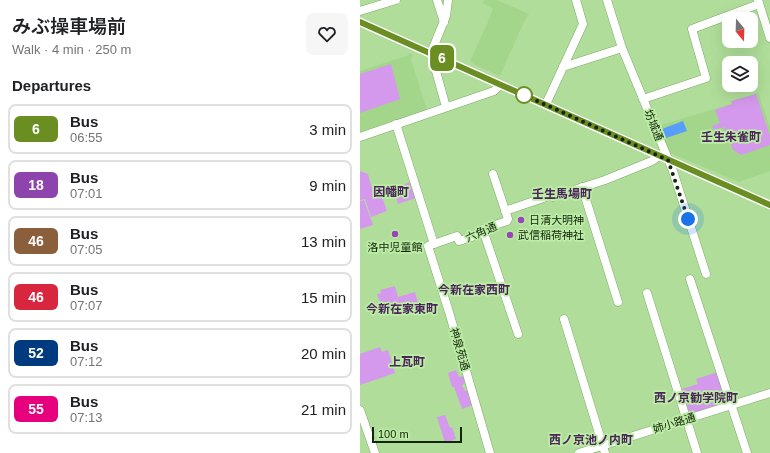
<!DOCTYPE html>
<html lang="en">
<head>
<meta charset="utf-8">
<style>
  :root { --surface:#fff; --page:#f6f6f6; --text:#202124; --muted:#757577; --line:#e0e0e0 }
  body { margin:0; font-family:Helvetica,"Noto Sans JP",sans-serif; background:var(--page); color:var(--text); height:100vh; display:flex; flex-direction:column; font-size:15px; white-space:nowrap }
  * { box-sizing:border-box; margin:0 }
  p { font-size:13px; color:var(--muted) }
  .icon { flex:none; width:22px; height:22px; fill:none; stroke:currentColor; stroke-width:2; stroke-linecap:round; stroke-linejoin:round }
  .map { position:relative; flex:1; overflow:hidden }
  .sheet { display:flex; flex-direction:column; background:var(--surface); width:360px }
  .sheet>* { flex:none }
  .badge { padding:0 8px; border-radius:6px; font-size:14px; line-height:26px }
  .needle { width:26px; rotate:161deg }
  .buttons { position:absolute; left:362px; top:12px; display:grid; gap:8px }
  .buttons a { display:grid; place-items:center; width:36px; height:36px; border-radius:8px; background:var(--surface); box-shadow:0 4px 16px #0002; font-size:20px }
  .scale { position:absolute; left:12px; bottom:10px; width:90px; box-sizing:border-box; padding-left:4px; border:2px solid #13250a; border-top:0; font-size:11px; line-height:14px; white-space:nowrap; color:#13250a; -webkit-text-stroke:3px #bceca6; paint-order:stroke }
  .you { position:absolute; width:20px; height:20px; margin:-10px; border:3px solid #fff; border-radius:50%; background:#1a73e8; box-shadow:0 0 0 6px #1a73e833 }
  .map>.badge { position:absolute; translate:-50% -50%; box-shadow:0 0 0 2px #fff }
  h2 { padding:0 12px; font-size:15px; line-height:36px }
  .round { display:grid; place-items:center; flex:none; width:42px; height:42px; border-radius:8px; background:var(--page) }
  .overview { display:flex; align-items:center; justify-content:space-between; height:68px; padding:0 12px }
  h1 { font-size:19px; font-weight:600; line-height:30px }
  ul { padding:0; list-style:none }
  li { display:flex; align-items:center; gap:12px; height:50px; margin:0 8px 6px; padding:0 4px; border:2px solid var(--line); border-radius:8px }
  li div { flex:1 }
  li b { display:block; font-size:15px }
  li em { font-style:normal }
  li .badge { min-width:44px; font-weight:700; text-align:center }
  main { display:flex; flex:1; min-height:0 }
  .map>svg:first-child { display:block }
  .built { fill:#a3d58a }
  .green { fill:#d498ec }
  .water { fill:#579df9 }
  .lines { fill:none; stroke-linecap:round; stroke-linejoin:round }
  .minor-casing { stroke:#7eab68; stroke-width:9 }
  .minor { stroke:#fff; stroke-width:8 }
  .line-casing { stroke:#fff; stroke-width:9 }
  .line { stroke:#6b8e23; stroke-width:6 }
  .walk { stroke:#13250a; stroke-width:4; stroke-dasharray:0 7.2 }
  .stop-dot { fill:#fff; stroke:#6b8e23; stroke-width:2 }
  .poi-dot { fill:#9746b5; stroke:#bceca6; stroke-width:1.5 }
  .labels { text-anchor:middle; dominant-baseline:central; stroke-width:3.5; stroke-linejoin:round; paint-order:stroke }
  .street-label { font-size:11px; fill:#13250a; stroke:#bceca6 }
  .poi-label { font-size:11px; fill:#13250a; stroke:#bceca6; text-anchor:start }
  .neighbourhood-label { font-size:12px; font-weight:bold; fill:#4b245a; stroke:#bceca6 }
</style>
</head>
<body>
<main>
<section class="sheet">
<div class="overview"><div><h1>みぶ操車場前</h1><p>Walk · 4 min · 250 m</p></div><a class="round"><svg class="icon" aria-label="heart" viewBox="0 0 24 24"><path d="M12 20l-8-8c-3-5 5-10 8-4 3-6 11-1 8 4z"/></svg></a></div>
<h2>Departures</h2>
<ul>
<li><span class="badge" style="background:#6b8e23;color:#fff">6</span><div><b>Bus</b><p>06:55</p></div><em>3 min</em></li>
<li><span class="badge" style="background:#8e44ad;color:#fff">18</span><div><b>Bus</b><p>07:01</p></div><em>9 min</em></li>
<li><span class="badge" style="background:#8b5e3c;color:#fff">46</span><div><b>Bus</b><p>07:05</p></div><em>13 min</em></li>
<li><span class="badge" style="background:#d7263d;color:#fff">46</span><div><b>Bus</b><p>07:07</p></div><em>15 min</em></li>
<li><span class="badge" style="background:#003b80;color:#fff">52</span><div><b>Bus</b><p>07:12</p></div><em>20 min</em></li>
<li><span class="badge" style="background:#e6007e;color:#fff">55</span><div><b>Bus</b><p>07:13</p></div><em>21 min</em></li>
</ul>
</section>
<div class="map">
<svg width="410" height="453" viewBox="0 0 410 453">
  <rect width="100%" height="100%" fill="#b0de9a"/>
  <g class="built">
    <polygon points="124,0 137,0 169,14 163,24 140,76 115,65 110,61 128,22 128,21 133,8 123,3"/>
    <polygon points="50,53 53,55 51,60 67,110 0,133 0,71 49,55"/>
    <polygon points="398,93 410,127 410,171 379,182 308,152 298,126 371,104 370,101"/>
  </g>
  <g class="green">
    <polygon points="31,64 40,99 0,113 0,74"/>
    <polygon points="396,94 410,136 410,145 381,155 373,150 364,127 354,130 352,126 360,123 355,110 372,104 372,101"/>
    <polygon points="0,171 8,174 14,196 21,194 27,211 11,217 5,199 0,200"/>
    <polygon points="51,182 56,198 38,204 33,188"/>
    <polygon points="4,200 13,225 0,229 0,201"/>
    <polygon points="35,286 38,297 55,292 60,310 45,314 38,314 37,311 35,312 29,306 22,302 20,303 17,294 21,293 20,290"/>
    <polygon points="20,347 22,352 28,350 35,373 0,385 0,354"/>
    <polygon points="96,370 99,377 103,376 105,383 102,385 103,388 104,388 105,391 107,390 113,405 102,409 94,387 92,387 88,373"/>
    <polygon points="358,372 367,404 330,416 327,414 319,390 338,384 336,379"/>
    <polygon points="85,415 90,428 92,427 96,439 85,443 77,417"/>
  </g>
  <polygon class="water" points="323,121 327,131 306,138 302,129"/>
  <g class="lines">
    <defs>
      <g id="minor">
        <polyline points="77,0 84,22"/>
        <polyline points="247,0 262,48 313,171 346,274"/>
        <polyline points="398,0 410,38"/>
        <polyline points="0,11 36,0"/>
        <polyline points="0,22 410,205"/>
        <polyline points="71,53 86,16 88,0"/>
        <polyline points="74,55 74,64 86,107"/>
        <polyline points="203,67 262,48"/>
        <polyline points="283,99 346,78 332,29 399,4"/>
        <polyline points="186,104 223,24 216,0"/>
        <polyline points="36,124 74,244"/>
        <polyline points="0,137 134,91 140,85"/>
        <polyline points="222,187 258,302"/>
        <polyline points="145,211 192,195 193,197 245,180 292,161 299,156"/>
        <polyline points="124,233 158,334"/>
        <polyline points="330,279 387,453"/>
        <polyline points="287,293 337,453"/>
        <polyline points="204,319 245,453"/>
        <polyline points="0,410 15,453"/>
        <polyline points="130,453 89,312 68,246 97,236 99,241 124,233 123,229 147,221 148,219 133,174"/>
        <polyline points="219,453 410,393"/>
      </g>
    </defs>
    <use href="#minor" class="minor-casing"/>
    <use href="#minor" class="minor"/>
  </g>
  <g class="lines">
    <defs>
      <polyline id="line" points="0,22 410,205"/>
    </defs>
    <use href="#line" class="line-casing"/>
    <use href="#line" class="line"/>
    <polyline class="walk" points="164,95 308,160 328,219"/>
  </g>
  <circle class="stop-dot" cx="164" cy="95" r="8"/>
  <g class="poi-dot">
    <circle cx="161" cy="220" r="4"/>
    <circle cx="35" cy="234" r="4"/>
    <circle cx="150" cy="235" r="4"/>
  </g>
  <g class="labels">
    <g class="street-label">
      <text transform="translate(294 125) rotate(68)">坊城通</text>
      <text transform="translate(121 232) rotate(-24)">六角通</text>
      <text transform="translate(100 349) rotate(74)">神泉苑通</text>
      <text transform="translate(314 423) rotate(-17)">姉小路通</text>
    </g>
    <g class="poi-label">
      <text x="169" y="220">日清大明神</text>
      <text x="158" y="235">武信稲荷神社</text>
      <text x="35" y="247" text-anchor="middle">洛中児童館</text>
    </g>
    <g class="neighbourhood-label">
      <text x="371" y="137">壬生朱雀町</text>
      <text x="31" y="192">因幡町</text>
      <text x="202" y="194">壬生馬場町</text>
      <text x="114" y="290">今新在家西町</text>
      <text x="42" y="309">今新在家東町</text>
      <text x="47" y="362">上瓦町</text>
      <text x="336" y="398">西ノ京勧学院町</text>
      <text x="231" y="440">西ノ京池ノ内町</text>
    </g>
  </g>
</svg>
<div class="buttons">
<a><svg class="needle" viewBox="-14 -14 28 28"><path d="M0-13l5 13h-10z" fill="#e53935"/><path d="M0 13l5-13h-10z" fill="#757577"/></svg></a>
<a><svg class="icon" aria-label="layers" viewBox="0 0 24 24"><path d="M12 4l9 5-9 5-9-5zM3 14l9 5 9-5"/></svg></a>
</div>
<div class="scale">100 m</div>
<div class="you" style="left:328px;top:219px"></div>
<b class="badge" style="left:82px;top:58px;background:#6b8e23;color:#fff">6</b>
</div>
</main>
</body>
</html>
